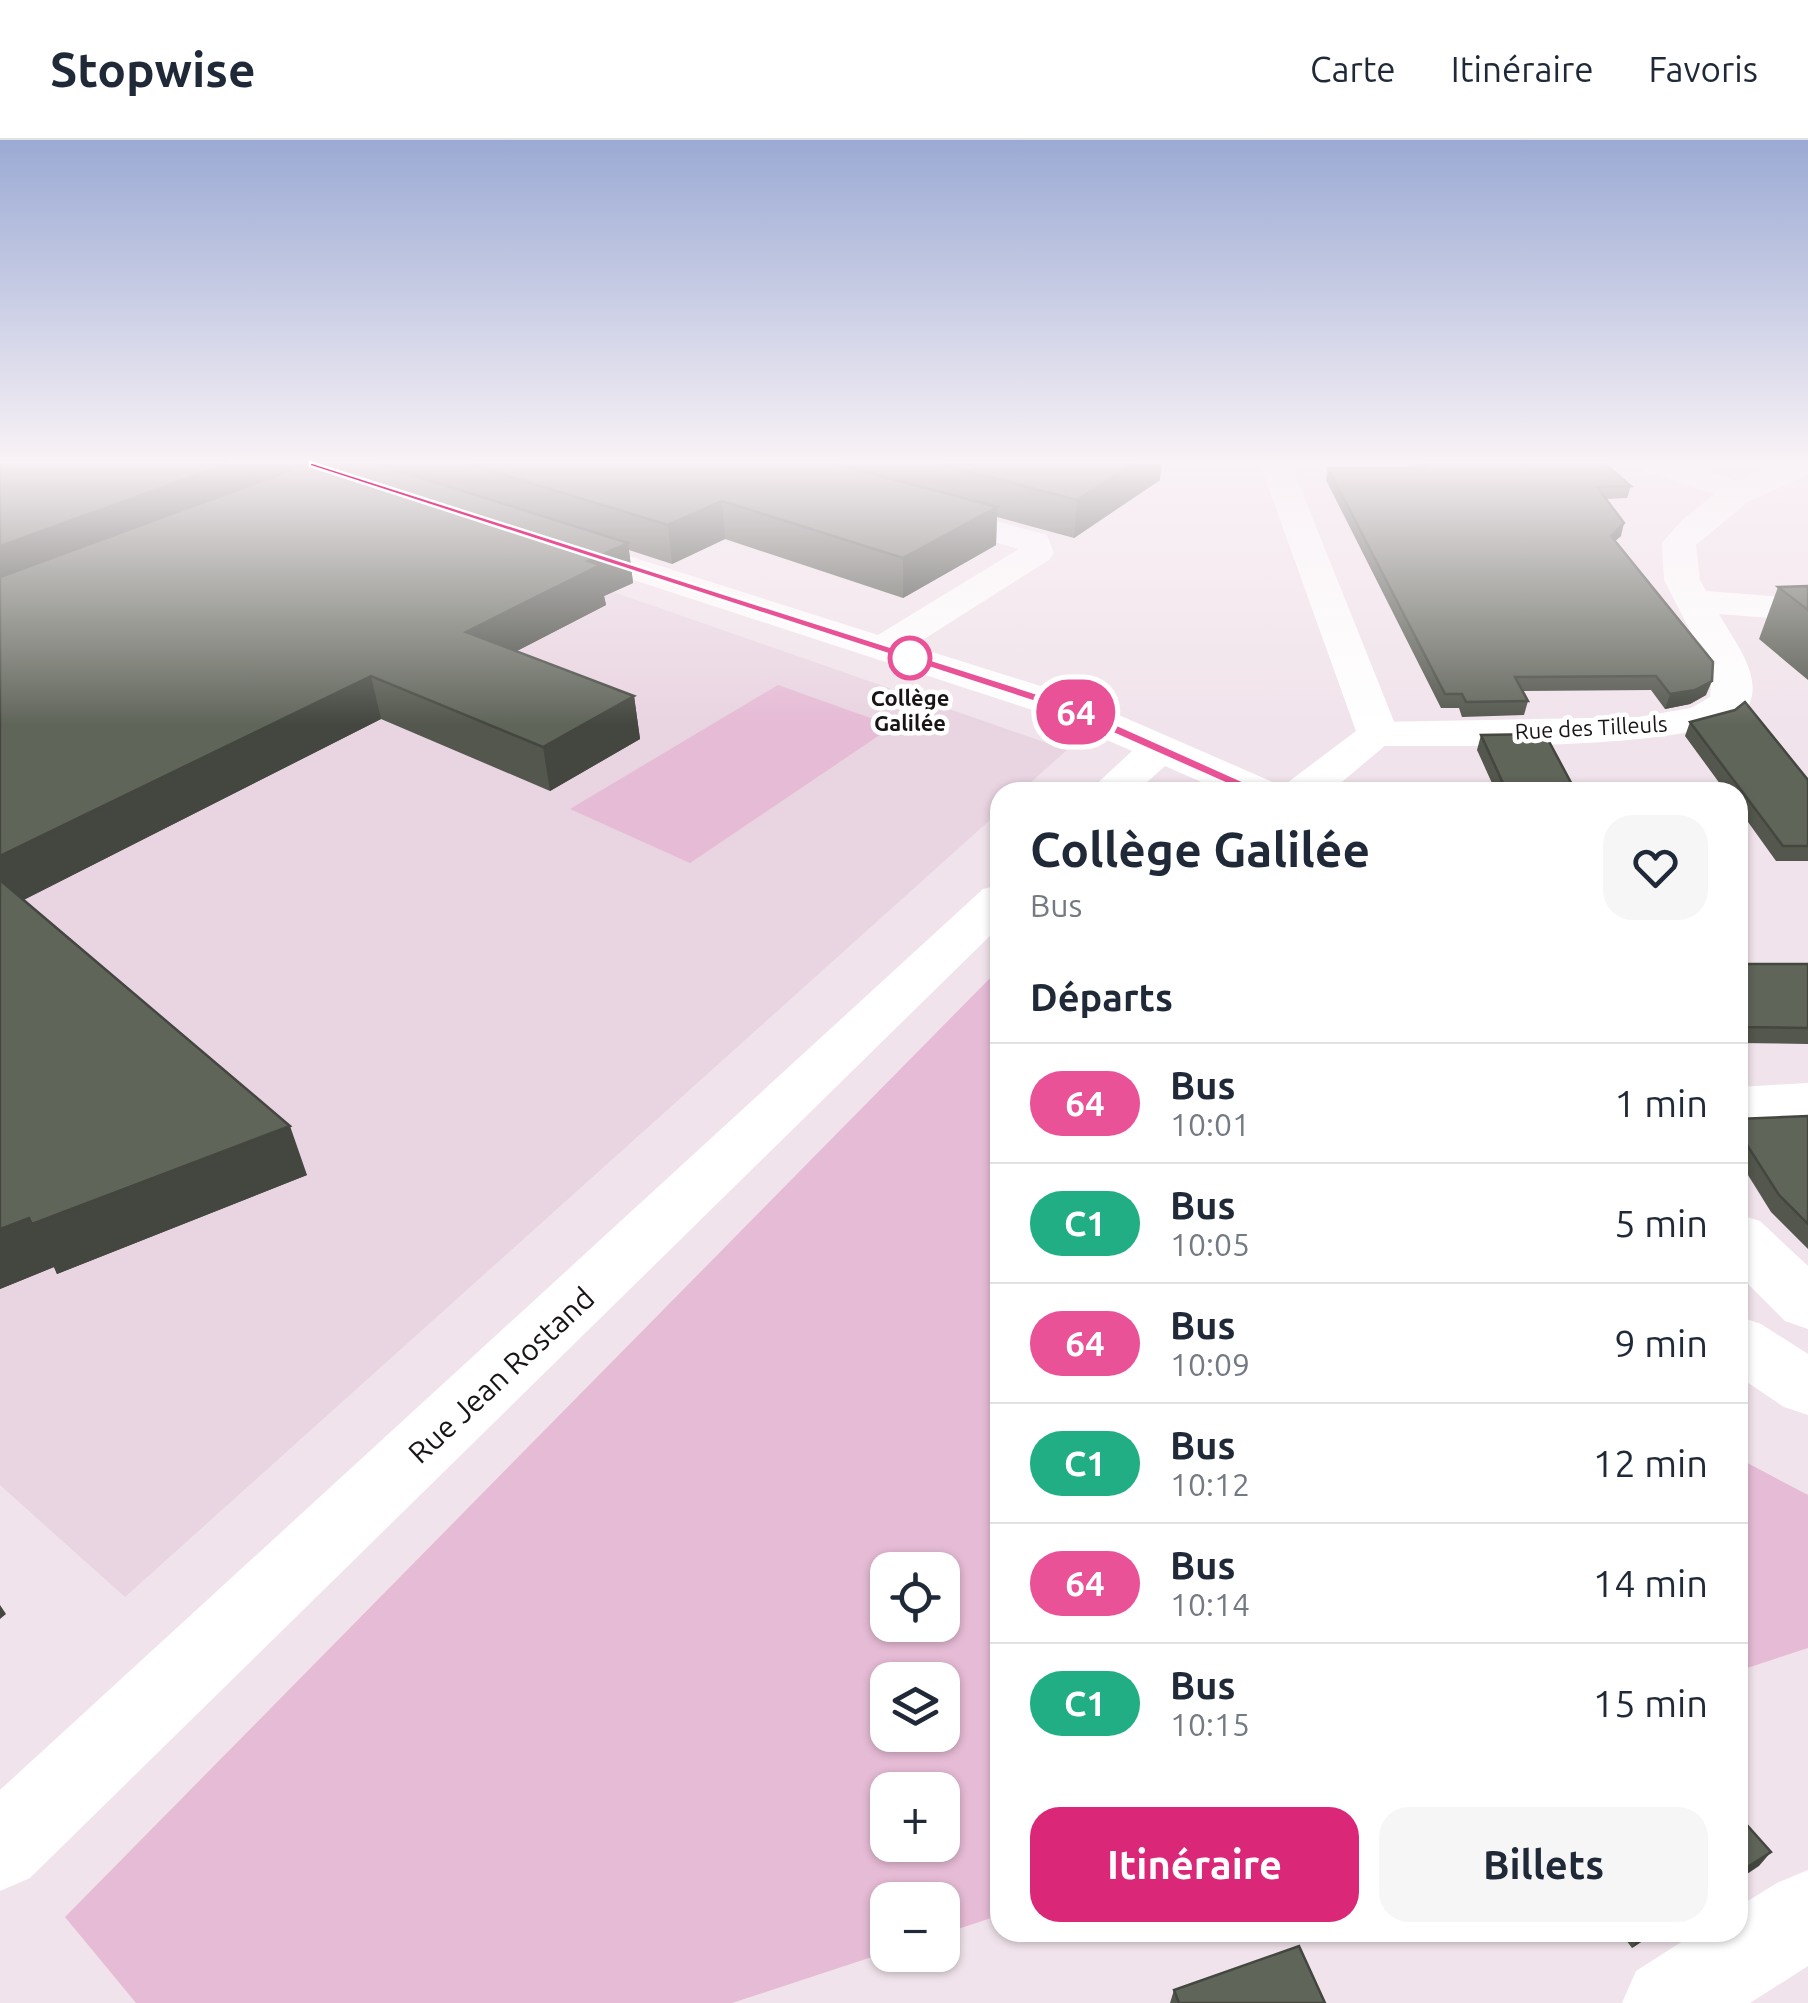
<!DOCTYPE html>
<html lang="fr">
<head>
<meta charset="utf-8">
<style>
  :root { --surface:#fff; --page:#f6f6f7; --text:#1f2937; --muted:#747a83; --line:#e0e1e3; --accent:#db2777 }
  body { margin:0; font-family:Ubuntu,sans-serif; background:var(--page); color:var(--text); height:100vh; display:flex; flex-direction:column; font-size:38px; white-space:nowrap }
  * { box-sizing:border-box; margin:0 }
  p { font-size:32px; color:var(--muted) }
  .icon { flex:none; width:55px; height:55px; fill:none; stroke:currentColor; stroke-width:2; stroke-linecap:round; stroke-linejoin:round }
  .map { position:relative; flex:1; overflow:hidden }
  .drawer { position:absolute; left:990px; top:642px; width:758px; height:1160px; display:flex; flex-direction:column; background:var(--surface); border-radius:30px; box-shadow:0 2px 8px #0004 }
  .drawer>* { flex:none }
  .badge { padding:0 20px; border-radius:32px; font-size:35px; line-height:65px }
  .fabs { position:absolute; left:870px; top:1412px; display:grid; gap:20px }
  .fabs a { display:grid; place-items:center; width:90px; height:90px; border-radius:20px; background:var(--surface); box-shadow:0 2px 8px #0004; font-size:50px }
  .map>.badge { position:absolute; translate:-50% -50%; box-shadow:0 0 0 5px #fff }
  h2 { padding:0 40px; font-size:38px; line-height:90px }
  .round { display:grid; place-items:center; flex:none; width:105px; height:105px; border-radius:30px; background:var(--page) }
  .overview { display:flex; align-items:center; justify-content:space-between; height:170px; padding:0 40px }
  h1 { font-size:48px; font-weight:600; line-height:75px }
  .button { display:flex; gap:20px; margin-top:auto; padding:20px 40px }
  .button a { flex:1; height:115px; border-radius:30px; background:var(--accent); color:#fff; font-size:40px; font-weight:600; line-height:115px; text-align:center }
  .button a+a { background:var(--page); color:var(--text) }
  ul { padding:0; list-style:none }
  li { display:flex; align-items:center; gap:30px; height:120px; padding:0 40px; border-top:2px solid var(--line) }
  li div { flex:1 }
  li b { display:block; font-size:38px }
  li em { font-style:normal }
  li .badge { min-width:110px; font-weight:700; text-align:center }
  header { display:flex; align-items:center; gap:60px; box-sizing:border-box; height:140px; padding:0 50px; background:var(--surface); border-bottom:2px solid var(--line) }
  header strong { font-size:48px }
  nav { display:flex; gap:55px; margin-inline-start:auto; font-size:35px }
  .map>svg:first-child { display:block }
  .built { fill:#e9d4e1 }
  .green { fill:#e6bbd5; fill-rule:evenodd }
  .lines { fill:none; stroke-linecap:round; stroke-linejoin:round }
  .minor { fill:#fff; fill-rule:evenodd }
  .major { fill:#fff; fill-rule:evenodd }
  .wall { fill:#53574d }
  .shaded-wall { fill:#43473f }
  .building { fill:#60655a; stroke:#43473f; stroke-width:2.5 }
  .line { fill:#ea5297; stroke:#fff; stroke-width:2.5 }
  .stop-dot { fill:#fff; stroke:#ea5297; stroke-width:5 }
  .labels { text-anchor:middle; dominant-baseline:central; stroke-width:9; stroke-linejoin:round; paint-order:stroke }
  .far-stop-label { font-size:22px; font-weight:bold; fill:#191417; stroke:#fff }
  .far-street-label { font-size:22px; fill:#191417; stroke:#fff }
  .near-street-label { font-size:30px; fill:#191417; stroke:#fff }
</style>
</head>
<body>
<header>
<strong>Stopwise</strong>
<nav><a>Carte</a><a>Itinéraire</a><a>Favoris</a></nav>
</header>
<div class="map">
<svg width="1808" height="1863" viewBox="0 0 1808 1863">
  <rect width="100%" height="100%" fill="#f1e3eb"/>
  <polygon class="built" points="473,403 1067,610 1020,652 1000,652 1000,671 125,1457 0,1345 0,611"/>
  <g class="green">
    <polygon points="778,545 893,586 690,723 570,669"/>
    <path d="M 1000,828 L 1000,1775 L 943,1794 L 942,1760 L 888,1760 L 887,1812 L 732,1863 L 136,1863 L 65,1777 ZM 888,1430 L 942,1430 L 942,1485 L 888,1485 ZM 942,1540 L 942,1595 L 888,1595 L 888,1540 ZM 888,1650 L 942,1650 L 942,1705 L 888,1705 Z"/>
    <polygon points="1738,1318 1808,1355 1808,1508 1738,1531"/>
  </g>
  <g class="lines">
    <g class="minor">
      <polygon points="775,324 806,324 807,329 1047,395 1054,413 1049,420 913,506 1082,559 1275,643 1281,652 1224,652 1165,626 1136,652 1088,652 1132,611 1054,577 548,412 543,405 548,398 560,395 572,398 878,495 1019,409 781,342"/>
      <path d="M 1640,324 L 1686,324 L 1738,341 L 1779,324 L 1808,324 L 1808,335 L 1749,361 L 1696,405 L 1700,440 L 1706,451 L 1808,459 L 1808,481 L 1719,474 C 1733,500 1763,535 1749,565 C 1725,614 1435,605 1378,606 L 1363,603 L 1357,594 L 1363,585 L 1378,582 L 1638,577 L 1691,568 L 1710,557 L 1712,533 L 1664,440 L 1662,403 L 1682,380 L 1715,354 L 1644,331 Z"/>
      <polygon points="1000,745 1000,786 30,1738 0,1751 0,1650 983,749"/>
      <polygon points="1808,943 1808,981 1738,985 1738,947"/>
      <polygon points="1808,1730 1808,1826 1750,1863 1622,1863 1636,1831 1697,1792 1738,1792 1738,1767 1777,1743"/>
    </g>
    <g class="major">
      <polygon points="1260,324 1291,324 1399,594 1330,652 1281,652 1287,643 1356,591"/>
      <polygon points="1738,1074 1760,1081 1808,1126 1808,1189 1785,1181 1738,1134"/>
      <polygon points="1738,1176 1761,1184 1808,1214 1808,1275 1784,1267 1738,1236"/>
    </g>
  </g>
  <g class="wall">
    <polygon points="0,324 302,324 303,326 308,324 1161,324 1160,340 1074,398 997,377 996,405 903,458 725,399 672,424 629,410 633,443 604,456 606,465 517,511 634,556 640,599 550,651 381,579 23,760 307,1035 57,1134 54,1127 0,1149"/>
    <polygon points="1407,324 1605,324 1631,346 1627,358 1606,359 1621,396 1615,401 1706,555 1690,564 1665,569 1651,550 1522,551 1528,561 1524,575 1462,577 1459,568 1441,568 1326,340 1328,328 1411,328"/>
    <polygon points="1808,446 1808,540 1759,499 1778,447"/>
    <polygon points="1690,582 1808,640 1808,721 1776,721 1738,668 1738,652 1726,652 1685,596"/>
    <polygon points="1481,595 1576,652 1496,652 1477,610"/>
    <polygon points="1738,824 1808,824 1808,904 1739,903"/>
    <polygon points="1808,976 1808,1109 1771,1072 1738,1019 1738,979"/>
    <polygon points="1620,1792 1656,1792 1632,1808"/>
    <polygon points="1174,1850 1325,1863 1170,1863"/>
  </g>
  <g class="shaded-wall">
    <polygon points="227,324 302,324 305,336 0,451 0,406"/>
    <polygon points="1132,324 1161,324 1160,340 1074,398 1077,360"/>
    <polygon points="722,361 725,399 672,424 668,385"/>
    <polygon points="997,367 996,405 903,458 903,418"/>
    <polygon points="1624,383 1621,396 1607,408 1611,396"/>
    <polygon points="628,403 633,443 604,456 606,465 474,533 466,492 588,421"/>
    <polygon points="371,536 381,579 2,771 0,766 0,716"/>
    <polygon points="1712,541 1706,555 1690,564 1665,569 1670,554"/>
    <polygon points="634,556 640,599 550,651 543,607"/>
    <polygon points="290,986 307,1035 57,1134 54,1127 0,1149 0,1089"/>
    <polygon points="0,1465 6,1474 0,1479"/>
    <polygon points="1771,1712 1759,1726 1738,1740 1738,1733"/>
    <polygon points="1644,1792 1656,1792 1632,1808 1642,1794"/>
  </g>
  <g class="building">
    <polygon points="0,324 227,324 0,406"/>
    <polygon points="308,324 377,324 628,403 588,421 600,425 466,492 634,556 543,607 371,536 0,716 0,437"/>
    <polygon points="468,324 835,324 997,367 903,418 722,361 668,385"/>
    <polygon points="939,324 1132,324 1077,360"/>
    <polygon points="1422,324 1605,324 1631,346 1597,347 1624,383 1611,396 1713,522 1712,541 1695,550 1670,554 1656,536 1515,537 1528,561 1466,562 1462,554 1445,554 1328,328 1426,328"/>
    <polygon points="1808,446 1808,470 1778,447"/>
    <polygon points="1745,562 1808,640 1808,706 1783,706 1690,582 1735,570"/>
    <polygon points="1545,594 1576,652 1507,652 1481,595"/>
    <polygon points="0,740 290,986 32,1084 29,1078 0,1089"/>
    <polygon points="1738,824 1808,824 1808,888 1746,887 1738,874"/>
    <polygon points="1808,976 1808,1084 1779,1055 1738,991 1738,979"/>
    <polygon points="1738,1675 1771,1712 1738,1733"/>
    <polygon points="1299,1806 1325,1863 1179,1863 1174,1850"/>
  </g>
  <linearGradient id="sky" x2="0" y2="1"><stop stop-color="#9baad4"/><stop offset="0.55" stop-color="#f9f2f6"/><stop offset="1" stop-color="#f9f2f6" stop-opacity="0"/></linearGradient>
  <rect width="1808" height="585" fill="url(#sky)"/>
  <polygon class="line" points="310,322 1073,565 1267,652 1254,656 1063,571 310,326"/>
  <circle class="stop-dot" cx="910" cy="518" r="20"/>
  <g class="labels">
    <g class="far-stop-label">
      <text x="910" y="557">Collège<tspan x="910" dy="25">Galilée</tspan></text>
    </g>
    <g class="far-street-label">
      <text transform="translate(1591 587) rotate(-3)">Rue des Tilleuls</text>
    </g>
    <g class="near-street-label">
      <text transform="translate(501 1235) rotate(-43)">Rue Jean Rostand</text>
    </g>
  </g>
</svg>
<div class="fabs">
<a><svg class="icon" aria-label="locate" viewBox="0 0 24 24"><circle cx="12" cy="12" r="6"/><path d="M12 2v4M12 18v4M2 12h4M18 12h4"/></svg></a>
<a><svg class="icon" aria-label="layers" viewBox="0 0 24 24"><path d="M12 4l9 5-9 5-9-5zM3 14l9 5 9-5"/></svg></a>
<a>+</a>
<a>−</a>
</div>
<b class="badge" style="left:1076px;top:572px;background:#ea5297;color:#fff">64</b>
<section class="drawer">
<div class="overview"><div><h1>Collège Galilée</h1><p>Bus</p></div><a class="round"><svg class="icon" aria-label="heart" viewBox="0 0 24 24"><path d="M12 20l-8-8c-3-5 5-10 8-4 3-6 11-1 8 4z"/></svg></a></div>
<h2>Départs</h2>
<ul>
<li><span class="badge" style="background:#ea5297;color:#fff">64</span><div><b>Bus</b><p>10:01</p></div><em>1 min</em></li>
<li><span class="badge" style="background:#22ae84;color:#fff">C1</span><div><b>Bus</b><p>10:05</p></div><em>5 min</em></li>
<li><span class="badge" style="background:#ea5297;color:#fff">64</span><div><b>Bus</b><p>10:09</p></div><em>9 min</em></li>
<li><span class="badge" style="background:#22ae84;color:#fff">C1</span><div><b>Bus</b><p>10:12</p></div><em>12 min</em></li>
<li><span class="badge" style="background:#ea5297;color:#fff">64</span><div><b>Bus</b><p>10:14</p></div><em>14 min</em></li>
<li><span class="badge" style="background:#22ae84;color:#fff">C1</span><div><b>Bus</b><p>10:15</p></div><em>15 min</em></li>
</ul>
<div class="button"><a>Itinéraire</a><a>Billets</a></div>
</section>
</div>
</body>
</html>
